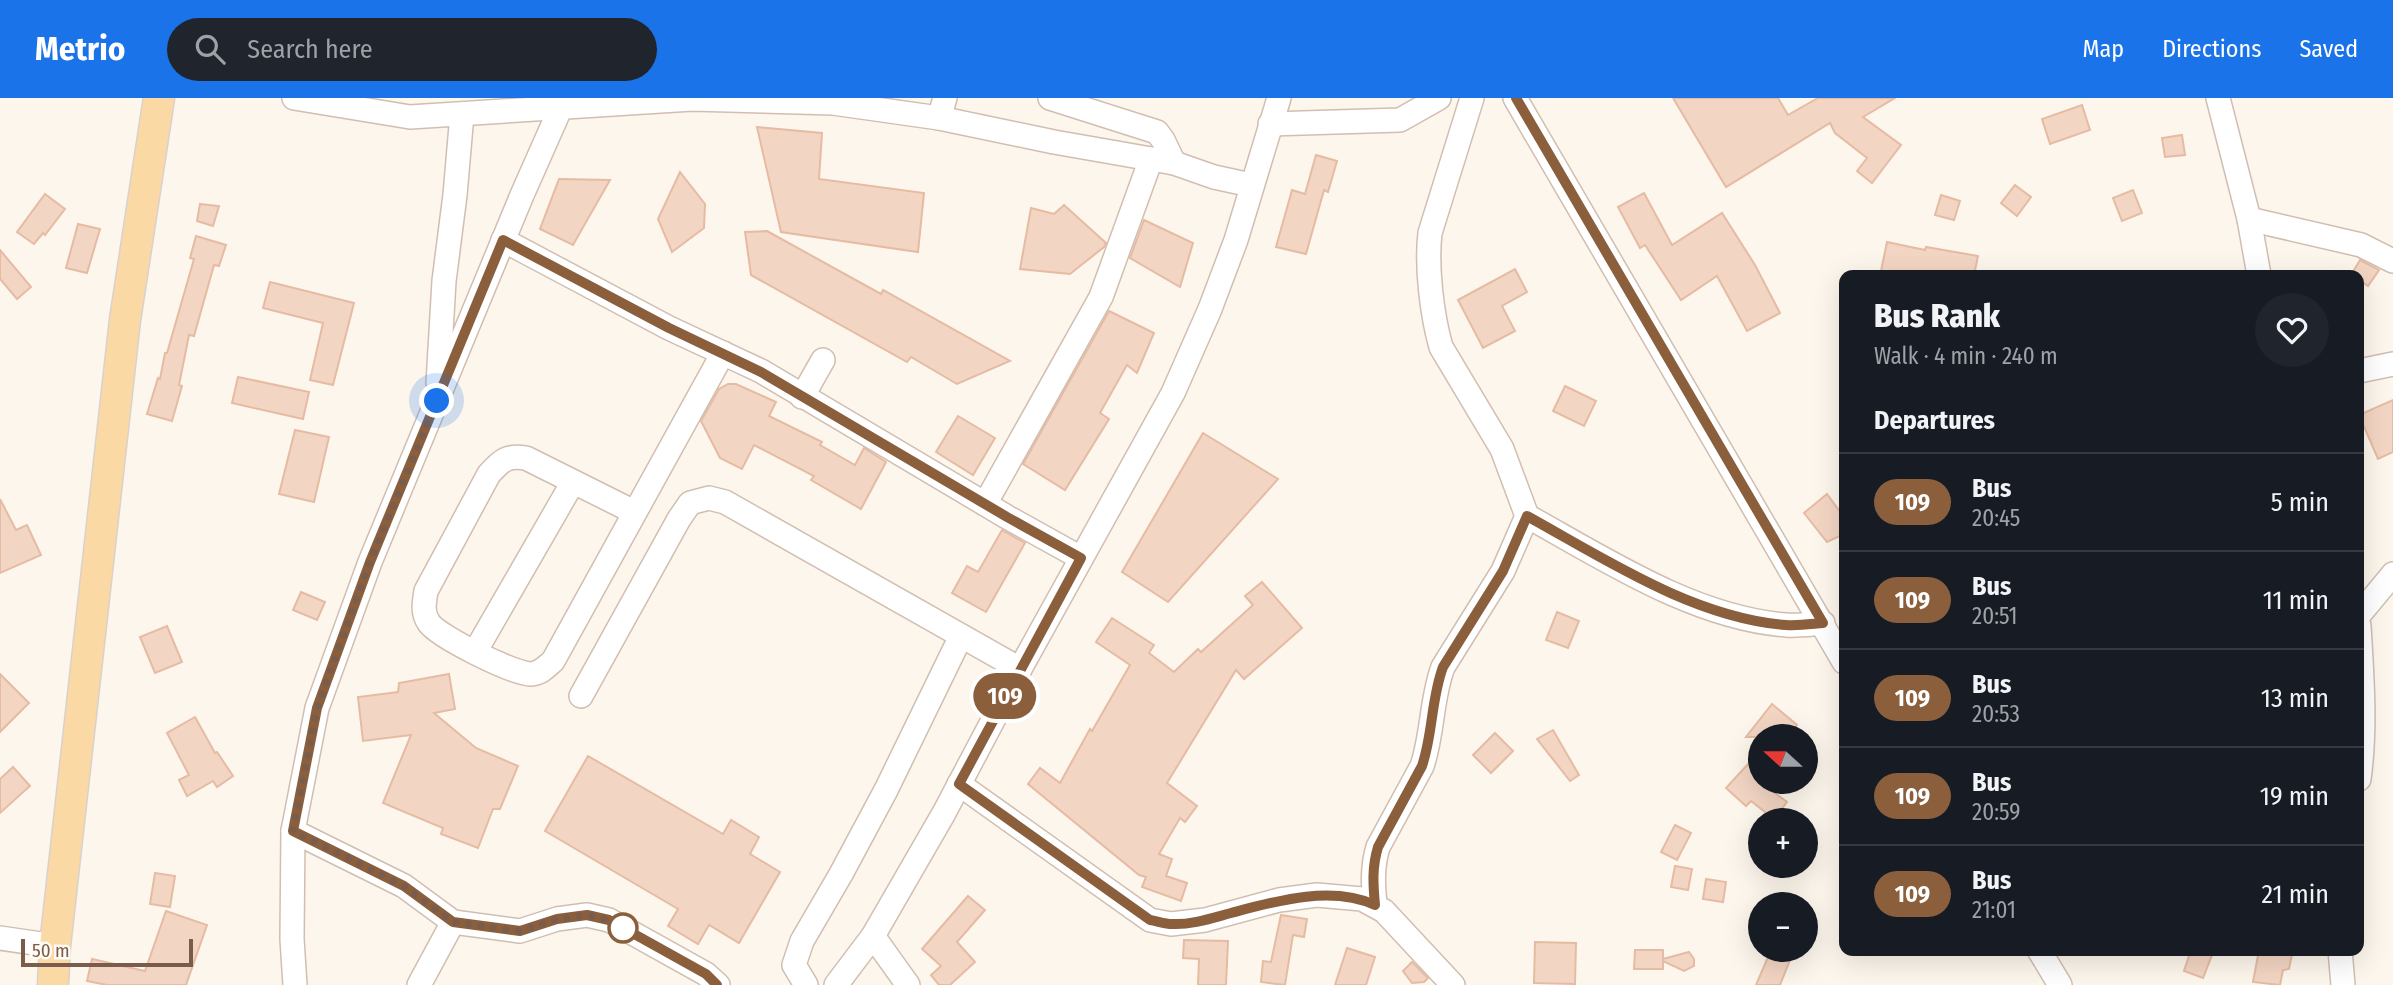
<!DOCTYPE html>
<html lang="en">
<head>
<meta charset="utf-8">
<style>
  :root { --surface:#171b24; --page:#20242c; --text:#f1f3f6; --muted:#9ea1a6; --line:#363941; --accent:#1a73e8 }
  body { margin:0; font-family:"Fira Sans Condensed",sans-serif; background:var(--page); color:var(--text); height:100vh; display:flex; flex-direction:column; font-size:26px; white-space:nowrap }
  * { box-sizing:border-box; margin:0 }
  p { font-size:23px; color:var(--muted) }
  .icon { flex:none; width:38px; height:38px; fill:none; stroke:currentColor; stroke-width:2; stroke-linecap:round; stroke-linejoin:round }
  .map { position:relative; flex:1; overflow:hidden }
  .details { position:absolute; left:1839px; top:172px; width:525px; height:686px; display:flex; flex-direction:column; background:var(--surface); border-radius:14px; box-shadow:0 7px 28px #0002 }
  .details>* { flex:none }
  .badge { padding:0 14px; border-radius:23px; font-size:24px; line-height:46px }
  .needle { width:46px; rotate:291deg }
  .tools { position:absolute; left:1748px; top:626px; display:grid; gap:14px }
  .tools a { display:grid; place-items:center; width:70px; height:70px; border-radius:50%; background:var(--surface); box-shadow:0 7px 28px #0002; font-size:35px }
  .scale { position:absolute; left:21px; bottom:18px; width:172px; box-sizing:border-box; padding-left:7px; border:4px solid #7a5c4d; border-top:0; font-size:19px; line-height:24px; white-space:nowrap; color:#7a5c4d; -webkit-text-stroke:5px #fffaf3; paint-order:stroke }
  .you { position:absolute; width:35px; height:35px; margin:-18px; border:5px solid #fff; border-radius:50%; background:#1a73e8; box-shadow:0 0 0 10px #1a73e833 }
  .map>.badge { position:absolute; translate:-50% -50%; box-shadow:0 0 0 4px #fff }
  h2 { padding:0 35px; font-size:26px; line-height:63px }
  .round { display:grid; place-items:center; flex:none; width:74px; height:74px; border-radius:37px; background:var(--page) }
  .headline { display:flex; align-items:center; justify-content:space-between; height:119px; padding:0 35px }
  h1 { font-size:33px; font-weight:800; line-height:52px }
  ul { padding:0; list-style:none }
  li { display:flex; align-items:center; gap:21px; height:98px; padding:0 35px; border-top:2px solid var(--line) }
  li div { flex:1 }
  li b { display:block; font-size:26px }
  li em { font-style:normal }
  li .badge { min-width:77px; font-weight:700; text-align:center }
  header { display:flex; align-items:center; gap:42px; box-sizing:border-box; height:98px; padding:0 35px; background:var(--accent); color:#fff }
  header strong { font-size:33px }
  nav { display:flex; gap:38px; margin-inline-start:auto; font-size:24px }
  .search { width:490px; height:63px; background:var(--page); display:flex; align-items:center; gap:18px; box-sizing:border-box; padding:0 24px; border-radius:38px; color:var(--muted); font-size:26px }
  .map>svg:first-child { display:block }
  .building { fill:#f3d5c3; stroke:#e6bba3; stroke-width:2 }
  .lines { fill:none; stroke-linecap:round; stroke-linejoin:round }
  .minor-casing { stroke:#d1beb0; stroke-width:26 }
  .major-casing { stroke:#dad1cd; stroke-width:33 }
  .minor { stroke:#fff; stroke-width:23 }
  .major { stroke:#fbd9a5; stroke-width:30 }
  .line-casing { stroke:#fff; stroke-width:16 }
  .line { stroke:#8b5e3c; stroke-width:10 }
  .walk { stroke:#7a5c4d; stroke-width:7; stroke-dasharray:0 12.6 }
  .stop-dot { fill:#fff; stroke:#8b5e3c; stroke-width:3.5 }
</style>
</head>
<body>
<header>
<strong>Metrio</strong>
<div class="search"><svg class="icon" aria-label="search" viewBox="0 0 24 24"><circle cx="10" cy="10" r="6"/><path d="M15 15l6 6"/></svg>Search here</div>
<nav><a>Map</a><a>Directions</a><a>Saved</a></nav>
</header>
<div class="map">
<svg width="2393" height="887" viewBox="0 0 2393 887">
  <rect width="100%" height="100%" fill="#fdf6ec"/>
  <g class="building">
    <polygon points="1673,0 1778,0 1788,17 1818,0 1895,0 1863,19 1901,47 1872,85 1857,73 1867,60 1835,35 1830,25 1726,89"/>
    <polygon points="2082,7 2090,32 2050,46 2042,21"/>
    <polygon points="757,29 822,35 819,81 924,95 918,154 781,134"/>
    <polygon points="2182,37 2185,57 2165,59 2162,40"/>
    <polygon points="1316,57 1337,63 1328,94 1324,92 1306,156 1276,149 1292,92 1305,96"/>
    <polygon points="680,74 705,106 704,130 672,154 658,121"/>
    <polygon points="559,81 610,82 573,147 540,131"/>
    <polygon points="2015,87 2031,99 2017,118 2001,105"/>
    <polygon points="2133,92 2142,115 2122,123 2113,100"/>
    <polygon points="1644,95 1672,147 1722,115 1755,167 1780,215 1747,233 1717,178 1681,202 1645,147 1640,150 1618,109"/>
    <polygon points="45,96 65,111 45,137 43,135 34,146 17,134"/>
    <polygon points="1941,97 1960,103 1954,122 1935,117"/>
    <polygon points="200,106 219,108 213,128 197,123"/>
    <polygon points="1064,107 1106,145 1104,149 1070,176 1020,171 1031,110 1054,116"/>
    <polygon points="1144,122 1193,145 1180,189 1130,160"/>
    <polygon points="78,126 100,131 87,175 66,170"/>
    <polygon points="767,133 881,196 883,192 1010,263 957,286 911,259 907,264 751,177 745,134"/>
    <polygon points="196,138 226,147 219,168 214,167 194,238 189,237 179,287 182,288 172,323 147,316 158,280 160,281 165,255 167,255 194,161 190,160"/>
    <polygon points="1887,144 1925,152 1926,149 1978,158 1974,177 1899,177 1881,173"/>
    <polygon points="0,152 31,189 17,201 0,181"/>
    <polygon points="2360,162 2379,172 2368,188 2359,182 2359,177 2351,177"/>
    <polygon points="1515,171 1527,194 1502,208 1515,233 1483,250 1458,202"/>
    <polygon points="270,184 354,205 333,287 310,282 323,225 263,210"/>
    <polygon points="1109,213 1154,235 1137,275 1127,267 1100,315 1109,321 1065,392 1023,366"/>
    <polygon points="238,279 309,294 303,321 232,305"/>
    <polygon points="728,286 736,286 776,304 769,318 822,344 820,347 855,367 864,350 886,364 861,411 811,382 814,378 754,347 742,371 720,360 701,323 719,291"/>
    <polygon points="1565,288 1596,303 1584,328 1553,313"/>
    <polygon points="2393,302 2393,354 2378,361 2359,317"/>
    <polygon points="958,318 995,340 973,377 936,354"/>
    <polygon points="295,332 329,339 314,404 279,396"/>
    <polygon points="1203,335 1278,381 1168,504 1122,474"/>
    <polygon points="1827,396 1844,419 1844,436 1827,444 1804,415"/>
    <polygon points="0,401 16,432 27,427 41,457 0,475"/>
    <polygon points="1002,432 1025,445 986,514 952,495 967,468 978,474"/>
    <polygon points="1262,484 1302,530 1244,581 1236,572 1167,685 1197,708 1185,724 1180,720 1159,756 1172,761 1166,778 1187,785 1181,803 1142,789 1146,779 1139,777 1028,686 1040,670 1060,685 1090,631 1092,633 1130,567 1096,544 1112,520 1154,547 1149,555 1174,574 1198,551 1201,554 1253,507 1245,498"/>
    <polygon points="301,494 325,504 317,522 293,512"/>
    <polygon points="1557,514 1579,523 1568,550 1546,542"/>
    <polygon points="167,528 182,564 155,575 140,539"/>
    <polygon points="0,576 29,605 0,634"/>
    <polygon points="449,576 455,611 434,615 476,650 518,668 500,711 493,711 478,750 441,736 443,730 383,705 411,637 363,643 358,599 398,594 399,585"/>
    <polygon points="1772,606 1797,627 1788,639 1746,639"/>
    <polygon points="195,619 215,655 217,654 233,678 217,689 213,683 187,698 179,682 189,677 167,635"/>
    <polygon points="1553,632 1579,677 1570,683 1537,641"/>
    <polygon points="1495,635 1513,653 1491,675 1473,657"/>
    <polygon points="1760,653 1760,684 1787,704 1774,721 1751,703 1746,708 1726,690"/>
    <polygon points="588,658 723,736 731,722 759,739 750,756 780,774 739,845 709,827 698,846 668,828 678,811 545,733"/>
    <polygon points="13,669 30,688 0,715 0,681"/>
    <polygon points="1675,727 1691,735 1677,762 1661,754"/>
    <polygon points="1675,768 1692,771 1688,792 1671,789"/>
    <polygon points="155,775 175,778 170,809 150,806"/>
    <polygon points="1706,781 1726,784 1723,804 1703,801"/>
    <polygon points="968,798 985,812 957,844 975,864 950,887 939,887 931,877 941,868 922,851"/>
    <polygon points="166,813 207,827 186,887 107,887 87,883 92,861 145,873"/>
    <polygon points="1281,817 1307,821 1304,839 1293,837 1285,887 1261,884 1263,863 1271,864"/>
    <polygon points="1184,842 1228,843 1226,887 1198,887 1199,861 1183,860"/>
    <polygon points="1535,844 1576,845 1575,886 1534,885"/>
    <polygon points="1347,850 1375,859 1366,887 1335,887"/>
    <polygon points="1635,852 1663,852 1663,861 1689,854 1694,861 1694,868 1684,873 1663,863 1663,871 1634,871"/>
    <polygon points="1771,852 1794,852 1780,887 1756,887"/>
    <polygon points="2191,852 2214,852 2203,880 2184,873"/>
    <polygon points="2259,852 2293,852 2289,871 2283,872 2280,887 2253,884"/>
    <polygon points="1412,864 1428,880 1424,884 1412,885 1403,873"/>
  </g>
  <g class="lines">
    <defs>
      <g id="minor">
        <polyline points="294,0 410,19 692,1 833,5 939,20 1054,44 1174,65 1214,79 1251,87"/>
        <polyline points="1050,0 1157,34 1163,42 1174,65"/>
        <polyline points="1515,0 1844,564"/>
        <polyline points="2218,0 2249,121 2259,177"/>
        <polyline points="939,20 945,0"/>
        <polyline points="1270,26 1400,22 1439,0"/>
        <polyline points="2249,121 2361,147 2393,163"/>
        <polyline points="503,142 669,230 761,273 1007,419 1081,460"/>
        <polyline points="2359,273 2393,266"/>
        <polyline points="438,285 444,183 455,97 462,16"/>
        <polyline points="802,299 823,262"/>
        <polyline points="985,406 1101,199 1151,61"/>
        <path d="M 634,414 L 526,360 C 507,357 502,362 489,376 L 426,493 C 424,505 422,515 429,525 C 439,539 512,575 530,576 C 540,576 546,569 553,563 L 723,255"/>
        <path d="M 1527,418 C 1605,461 1694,520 1786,527 C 1798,528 1811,526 1823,525"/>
        <polyline points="2359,517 2393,476"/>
        <path d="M 2359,528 C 2362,579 2366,630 2359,681"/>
        <polyline points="475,554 573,384"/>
        <polyline points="581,598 679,421 690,405 709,400 725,404 1020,571"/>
        <polyline points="959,686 1150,822 1171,826 1205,822 1279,802 1317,797 1362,801 1384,813 1453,887"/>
        <polyline points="293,733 404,788 453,824 520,833 557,821 587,817 609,822 706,876 718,887"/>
        <path d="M 1375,807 C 1373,786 1372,769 1378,749 L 1422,668 C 1433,636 1431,601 1443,569 L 1503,473 L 1527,418 L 1502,351 L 1441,249 C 1432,217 1426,169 1430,135 L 1472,0"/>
        <polyline points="873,838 908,887"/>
        <polyline points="0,840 55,848"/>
        <polyline points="2039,852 2060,887"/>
        <polyline points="2340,852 2343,887"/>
        <polyline points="295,887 292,841 293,733 317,610 370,464 522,97 561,9 562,0"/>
        <polyline points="419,887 453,824"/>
        <polyline points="806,887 794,867 802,843 841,776 886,692 961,538"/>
        <polyline points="836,887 873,838 944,715 1020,571 1173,295 1210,211 1236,142 1279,0"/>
      </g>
      <polyline id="major" points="53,887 55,848 125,222 159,0"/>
    </defs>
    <use href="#minor" class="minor-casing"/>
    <use href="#major" class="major-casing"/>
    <use href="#minor" class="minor"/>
    <use href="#major" class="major"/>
  </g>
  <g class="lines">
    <defs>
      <path id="line" d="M 717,887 L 706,876 L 609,822 L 587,817 L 557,821 L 520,833 L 453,824 L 404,788 L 293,733 L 317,610 L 370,464 L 503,142 L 669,230 L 761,274 L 1007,419 L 1081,460 L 959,686 L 1150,822 C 1157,823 1165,826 1172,826 C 1191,827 1212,820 1231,815 C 1276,803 1331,787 1375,807 C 1373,786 1372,769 1378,749 L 1422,668 C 1433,636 1431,601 1443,569 L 1503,473 L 1527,418 C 1605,461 1694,520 1786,527 C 1798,528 1811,526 1823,525 L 1516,0"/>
    </defs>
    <use href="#line" class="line-casing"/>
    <use href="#line" class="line"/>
    <polyline class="walk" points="437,303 370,464 317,610 293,733 404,788 453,824 520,833 557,821 587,817 609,822 633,835 623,830"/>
  </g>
  <circle class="stop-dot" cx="623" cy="830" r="14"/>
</svg>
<div class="tools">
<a><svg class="needle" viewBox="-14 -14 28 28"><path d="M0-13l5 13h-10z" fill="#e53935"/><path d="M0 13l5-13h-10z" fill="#9ea1a6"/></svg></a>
<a>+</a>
<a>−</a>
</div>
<div class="scale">50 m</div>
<div class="you" style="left:437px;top:303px"></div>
<b class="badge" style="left:1005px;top:598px;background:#8b5e3c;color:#fff">109</b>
<section class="details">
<div class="headline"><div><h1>Bus Rank</h1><p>Walk · 4 min · 240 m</p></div><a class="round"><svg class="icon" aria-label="heart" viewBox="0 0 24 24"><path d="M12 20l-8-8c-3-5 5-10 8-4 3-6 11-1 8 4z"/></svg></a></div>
<h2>Departures</h2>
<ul>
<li><span class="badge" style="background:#8b5e3c;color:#fff">109</span><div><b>Bus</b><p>20:45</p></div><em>5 min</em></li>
<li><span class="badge" style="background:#8b5e3c;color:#fff">109</span><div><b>Bus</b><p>20:51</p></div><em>11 min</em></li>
<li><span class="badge" style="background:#8b5e3c;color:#fff">109</span><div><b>Bus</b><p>20:53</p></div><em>13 min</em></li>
<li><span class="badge" style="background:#8b5e3c;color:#fff">109</span><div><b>Bus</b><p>20:59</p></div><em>19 min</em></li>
<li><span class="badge" style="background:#8b5e3c;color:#fff">109</span><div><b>Bus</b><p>21:01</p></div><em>21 min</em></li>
</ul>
</section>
</div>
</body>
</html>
